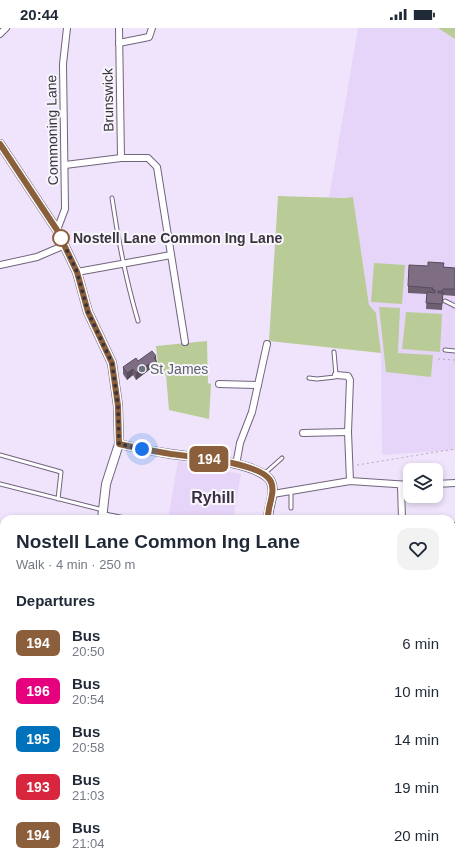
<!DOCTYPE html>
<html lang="en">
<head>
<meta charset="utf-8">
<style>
  :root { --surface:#fff; --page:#f2f2f3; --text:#1f2937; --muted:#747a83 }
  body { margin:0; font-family:Helvetica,sans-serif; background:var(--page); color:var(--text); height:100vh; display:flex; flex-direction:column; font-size:15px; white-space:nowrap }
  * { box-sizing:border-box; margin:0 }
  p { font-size:13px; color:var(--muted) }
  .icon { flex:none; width:22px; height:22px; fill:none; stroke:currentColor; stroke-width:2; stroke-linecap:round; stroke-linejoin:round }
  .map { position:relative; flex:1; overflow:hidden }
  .sheet { position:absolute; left:0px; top:487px; width:455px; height:352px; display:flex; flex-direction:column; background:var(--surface); border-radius:12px 12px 0 0; box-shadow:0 2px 6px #0003 }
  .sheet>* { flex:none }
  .badge { padding:0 8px; border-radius:6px; font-size:14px; line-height:26px }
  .tools { position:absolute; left:403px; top:435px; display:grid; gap:8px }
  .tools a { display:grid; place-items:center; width:40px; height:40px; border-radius:8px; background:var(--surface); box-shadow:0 2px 6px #0003; font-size:20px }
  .you { position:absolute; width:20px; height:20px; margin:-10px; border:3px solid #fff; border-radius:50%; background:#1a73e8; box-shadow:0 0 0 6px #1a73e833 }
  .map>.badge { position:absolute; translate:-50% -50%; box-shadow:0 0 0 2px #fff }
  h2 { padding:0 16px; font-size:15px; line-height:36px }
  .round { display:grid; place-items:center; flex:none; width:42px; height:42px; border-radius:12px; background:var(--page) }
  .overview { display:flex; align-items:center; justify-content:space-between; height:68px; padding:0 16px }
  h1 { font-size:19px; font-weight:600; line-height:30px }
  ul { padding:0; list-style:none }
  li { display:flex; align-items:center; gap:12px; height:48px; padding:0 16px }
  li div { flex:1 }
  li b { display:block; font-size:15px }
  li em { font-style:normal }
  li .badge { min-width:44px; font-weight:700; text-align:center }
  .status { display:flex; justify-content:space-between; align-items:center; height:28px; padding:0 20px; background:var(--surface); direction:ltr }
  .status svg { height:11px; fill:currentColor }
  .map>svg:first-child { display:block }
  .built { fill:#e6d5f8 }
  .green { fill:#b9cc98 }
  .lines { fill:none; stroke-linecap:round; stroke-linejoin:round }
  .lane-casing { stroke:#71647d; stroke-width:5 }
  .street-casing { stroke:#71647d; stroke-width:8 }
  .secondary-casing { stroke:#71647d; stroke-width:10 }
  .path { stroke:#b5abbe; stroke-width:1; stroke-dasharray:2 3; stroke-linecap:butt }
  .lane { stroke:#fff; stroke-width:3 }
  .street { stroke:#fff; stroke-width:6 }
  .secondary { stroke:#fff; stroke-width:8 }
  .wall { fill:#6d5e72 }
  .shaded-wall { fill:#594c5c }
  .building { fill:#7f6d84; stroke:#594c5c }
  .line-casing { stroke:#fff; stroke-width:9 }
  .line { stroke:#8b5e3c; stroke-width:6 }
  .walk { stroke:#39333e; stroke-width:4; stroke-dasharray:0 7.2 }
  .stop-dot { fill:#fff; stroke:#8b5e3c; stroke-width:2 }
  .worship-dot { fill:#6b7280; stroke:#f8f5fb; stroke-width:1.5 }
  .labels { text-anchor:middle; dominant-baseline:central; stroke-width:4; stroke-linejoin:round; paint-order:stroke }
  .street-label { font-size:14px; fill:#39333e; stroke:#f8f5fb }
  .stop-label { font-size:14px; font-weight:bold; fill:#39333e; stroke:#f8f5fb; text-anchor:start }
  .worship-label { font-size:14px; fill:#5b616d; stroke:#f8f5fb; text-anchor:start }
  .quarter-label { font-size:16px; font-weight:bold; fill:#3a2f45; stroke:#f8f5fb }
</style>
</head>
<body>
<div class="status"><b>20:44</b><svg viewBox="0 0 49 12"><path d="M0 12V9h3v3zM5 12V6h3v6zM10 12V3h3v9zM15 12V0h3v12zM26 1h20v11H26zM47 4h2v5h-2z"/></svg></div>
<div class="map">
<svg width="455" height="839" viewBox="0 0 455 839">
  <rect width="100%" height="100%" fill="#efe4fb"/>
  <g class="built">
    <polygon points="358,0 438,0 455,11 455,422 382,427 381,325 376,285 369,277 353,169 329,170"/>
    <polygon points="178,433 241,446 233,491 168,491"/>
  </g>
  <g class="green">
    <polygon points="438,0 455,0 455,11"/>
    <polygon points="278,168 344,170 353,169 369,277 376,285 381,325 269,313"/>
    <polygon points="374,235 405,237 402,276 371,274"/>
    <polygon points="379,279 400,280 398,325 433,327 431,349 386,344"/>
    <polygon points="406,284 442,286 440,324 402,321"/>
    <polygon points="207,313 208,355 211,356 209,391 169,382 166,347 159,347 156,318"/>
    <polygon points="0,536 4,536 4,835 10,835 6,839 0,839"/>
    <polygon points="455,698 455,782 453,781"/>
    <polygon points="59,835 86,835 85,839 56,839"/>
    <polygon points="285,835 434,835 434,839 284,839"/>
  </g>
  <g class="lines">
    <defs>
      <g id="lane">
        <path d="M 112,170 C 118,212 126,252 138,293"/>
        <polyline points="445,273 455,278"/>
        <polyline points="445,322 455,323"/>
        <polyline points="309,350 317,351 335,349 336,347 334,324"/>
        <polyline points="0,427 61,444 58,471"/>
        <polyline points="264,446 282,430"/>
        <polyline points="0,456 103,482"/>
        <polyline points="291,464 291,480"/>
        <polyline points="451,656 453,646"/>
      </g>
      <g id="street">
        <polyline points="119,0 121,130"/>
        <polyline points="0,6 6,0"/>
        <polyline points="119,15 149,9 152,0"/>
        <polyline points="65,137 121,130 148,130 157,139 185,314"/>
        <polyline points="57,202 65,181 63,36 67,0"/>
        <polyline points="0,237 37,229 65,217"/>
        <polyline points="77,244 171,227"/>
        <polyline points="336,347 348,348 350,352 348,404 350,453"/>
        <polyline points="219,356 258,357"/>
        <polyline points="303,405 348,404"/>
        <polyline points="236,437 240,415 252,384 267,316"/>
        <polyline points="436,456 455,455"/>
        <polyline points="401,458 402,491"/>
        <polyline points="273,466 350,453 410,457"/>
        <polyline points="102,487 122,491"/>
        <polyline points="451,499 455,498"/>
        <polyline points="279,839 280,835"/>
      </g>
      <g id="secondary">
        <polyline points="0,116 57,202 77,244 88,284 112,335 118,378 119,416 106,456 102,491"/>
        <path d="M 119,416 C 136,420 153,423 171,426 C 192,429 257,434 270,452 C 277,463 268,478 268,491"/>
        <polyline points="451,646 455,647"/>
        <polyline points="54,839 57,835"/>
      </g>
    </defs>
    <use href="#lane" class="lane-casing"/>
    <use href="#street" class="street-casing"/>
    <use href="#secondary" class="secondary-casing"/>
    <g class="path">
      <polyline points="438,331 455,332"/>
      <polyline points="357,437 455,421"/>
      <polyline points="0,539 4,539"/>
      <polyline points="177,835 180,839"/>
      <polyline points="441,839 442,835"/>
    </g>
    <use href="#lane" class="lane"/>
    <use href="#street" class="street"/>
    <use href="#secondary" class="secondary"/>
  </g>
  <g class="wall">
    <polygon points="444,239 455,240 455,268 443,267 442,282 426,281 427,266 408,265 408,258"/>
    <polygon points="156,333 157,341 151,345 149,342 136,352 133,347 127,352 123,346 123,339"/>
  </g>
  <g class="shaded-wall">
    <polygon points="156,328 157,341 151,345 151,339 154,330"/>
    <polygon points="149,336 149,342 136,352 136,345"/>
    <polygon points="133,341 133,347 127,352 127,345"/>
  </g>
  <g class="building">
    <polygon points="428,234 444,235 443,239 455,240 455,261 443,261 443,263 438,263 438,265 443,265 442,276 426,275 427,264 435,265 435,262 432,262 433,260 408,258 409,237 428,238"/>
    <polygon points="152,323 156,328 154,330 157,334 151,339 149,336 136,345 133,341 127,345 123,339 136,330 138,333"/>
  </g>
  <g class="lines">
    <defs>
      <path id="line" d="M 0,116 L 57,202 L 77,244 L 88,284 L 112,335 L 118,378 L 119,416 C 136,420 153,423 171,426 C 192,429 258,434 270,452 C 277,463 267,478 268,491"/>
    </defs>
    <use href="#line" class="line-casing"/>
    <use href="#line" class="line"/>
    <polyline class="walk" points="61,210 77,244 88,284 112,335 118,378 119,416 142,421"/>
  </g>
  <circle class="stop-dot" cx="61" cy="210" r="8"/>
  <circle class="worship-dot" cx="142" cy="341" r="4"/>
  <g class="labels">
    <g class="street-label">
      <text transform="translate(108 72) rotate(-91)">Brunswick</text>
      <text transform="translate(52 102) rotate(-91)">Commoning Lane</text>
    </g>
    <g class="stop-label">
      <text x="73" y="210">Nostell Lane Common Ing Lane</text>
    </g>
    <g class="worship-label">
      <text x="150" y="341">St James</text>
    </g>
    <g class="quarter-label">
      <text x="213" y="469">Ryhill</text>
    </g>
  </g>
</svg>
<div class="tools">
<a><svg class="icon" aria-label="layers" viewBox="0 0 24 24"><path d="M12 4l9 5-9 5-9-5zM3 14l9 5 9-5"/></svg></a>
</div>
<div class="you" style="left:142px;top:421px"></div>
<b class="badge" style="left:209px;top:431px;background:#8b5e3c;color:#fff">194</b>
<section class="sheet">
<div class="overview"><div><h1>Nostell Lane Common Ing Lane</h1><p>Walk · 4 min · 250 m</p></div><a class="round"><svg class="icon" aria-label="heart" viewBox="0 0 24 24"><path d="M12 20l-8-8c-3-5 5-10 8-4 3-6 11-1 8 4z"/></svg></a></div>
<h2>Departures</h2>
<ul>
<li><span class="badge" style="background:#8b5e3c;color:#fff">194</span><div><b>Bus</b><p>20:50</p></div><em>6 min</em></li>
<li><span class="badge" style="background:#e6007e;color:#fff">196</span><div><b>Bus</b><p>20:54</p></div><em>10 min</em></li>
<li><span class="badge" style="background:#0072bc;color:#fff">195</span><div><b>Bus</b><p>20:58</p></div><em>14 min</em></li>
<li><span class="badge" style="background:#d7263d;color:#fff">193</span><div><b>Bus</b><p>21:03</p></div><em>19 min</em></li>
<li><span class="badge" style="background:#8b5e3c;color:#fff">194</span><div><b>Bus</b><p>21:04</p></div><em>20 min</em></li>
</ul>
</section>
</div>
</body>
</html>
